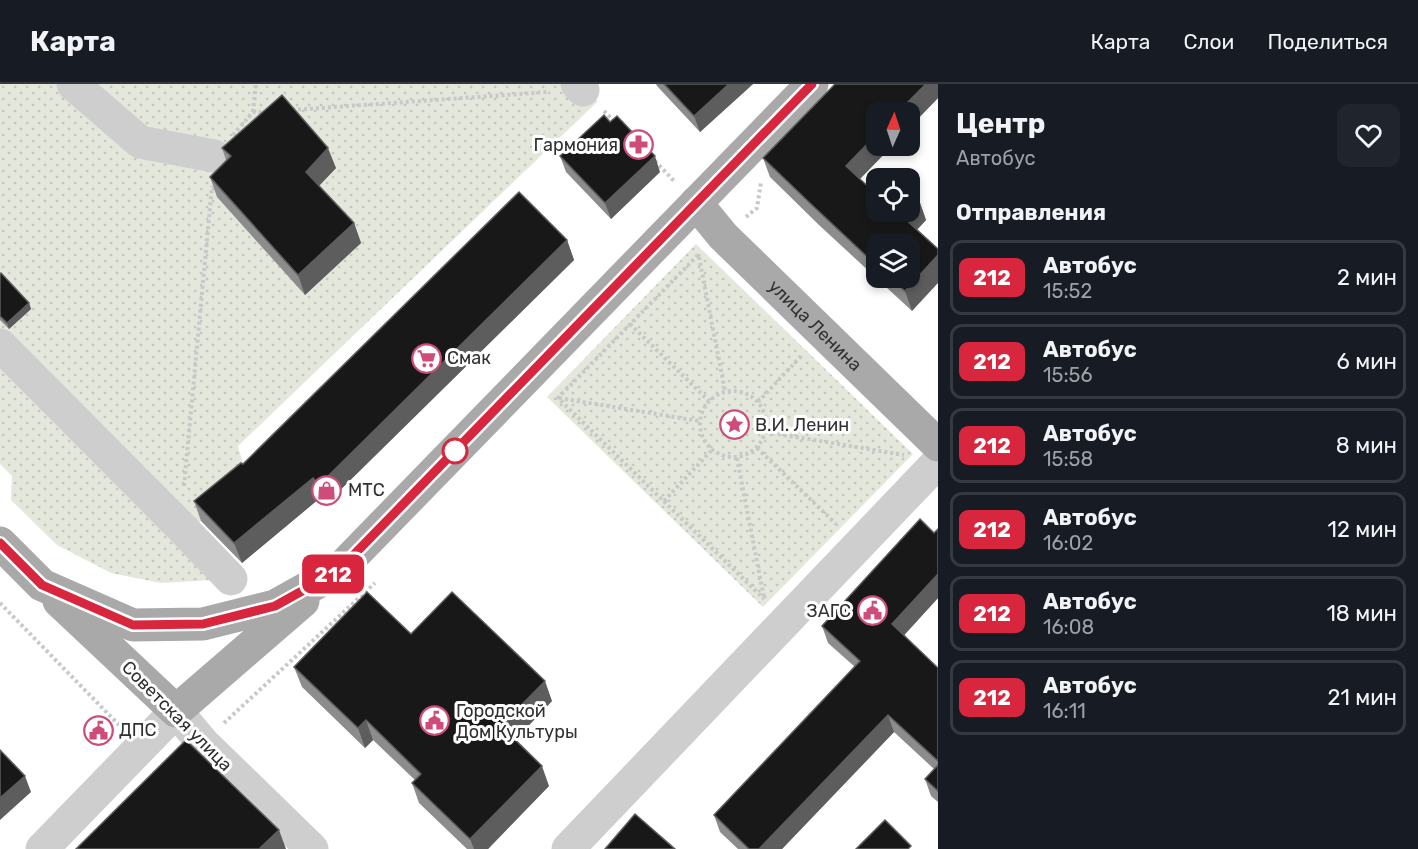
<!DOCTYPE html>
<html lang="ru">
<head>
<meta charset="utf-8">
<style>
  :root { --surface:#171b24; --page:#20242c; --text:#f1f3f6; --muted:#9ea1a6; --line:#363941 }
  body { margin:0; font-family:Rubik,sans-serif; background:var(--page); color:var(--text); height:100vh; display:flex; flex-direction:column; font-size:22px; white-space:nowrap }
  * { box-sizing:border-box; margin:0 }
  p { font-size:20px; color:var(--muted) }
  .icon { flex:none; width:33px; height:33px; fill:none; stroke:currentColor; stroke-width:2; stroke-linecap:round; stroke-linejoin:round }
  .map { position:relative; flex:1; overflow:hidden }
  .side { display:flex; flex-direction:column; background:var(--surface); width:480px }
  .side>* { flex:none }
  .badge { padding:0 12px; border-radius:9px; font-size:21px; line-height:39px }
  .needle { width:39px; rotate:3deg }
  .fabs { position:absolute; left:866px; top:18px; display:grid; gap:12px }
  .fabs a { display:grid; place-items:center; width:54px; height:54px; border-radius:12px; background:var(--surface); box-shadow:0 3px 9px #0003; font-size:30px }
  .map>.badge { position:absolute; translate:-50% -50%; box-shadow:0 0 0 3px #fff }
  h2 { padding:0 18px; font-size:22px; line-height:54px }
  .round { display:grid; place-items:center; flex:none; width:63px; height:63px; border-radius:12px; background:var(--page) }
  .head { display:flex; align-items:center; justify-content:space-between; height:102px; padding:0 18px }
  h1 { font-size:28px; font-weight:700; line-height:45px }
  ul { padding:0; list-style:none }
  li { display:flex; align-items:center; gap:18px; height:75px; margin:0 12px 9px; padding:0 6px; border:3px solid var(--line); border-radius:12px }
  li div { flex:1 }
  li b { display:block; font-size:22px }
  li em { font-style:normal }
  li .badge { min-width:66px; font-weight:700; text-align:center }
  header { display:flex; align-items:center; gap:36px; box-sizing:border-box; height:84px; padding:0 30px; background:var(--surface); border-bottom:2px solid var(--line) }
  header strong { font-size:28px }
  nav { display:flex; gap:33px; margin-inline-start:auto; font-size:21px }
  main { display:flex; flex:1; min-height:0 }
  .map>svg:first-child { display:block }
  .park { fill:url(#park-dots) }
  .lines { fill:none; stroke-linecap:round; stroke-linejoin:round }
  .path { stroke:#c8c8c8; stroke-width:4; stroke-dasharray:3 3; stroke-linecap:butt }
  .minor { stroke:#cecece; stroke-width:33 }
  .major { stroke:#a9a9a9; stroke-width:33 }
  .wall { fill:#8c8c8c; fill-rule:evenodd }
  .shaded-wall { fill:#5d5d5d }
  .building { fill:#181818; stroke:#5d5d5d; stroke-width:1.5 }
  .line-casing { stroke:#fff; stroke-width:14 }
  .line { stroke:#d7263d; stroke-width:9 }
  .stop-dot { fill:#fff; stroke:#d7263d; stroke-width:3 }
  .labels { text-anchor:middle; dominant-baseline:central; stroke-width:6; stroke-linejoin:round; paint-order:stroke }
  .poi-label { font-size:18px; fill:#313131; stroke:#fff; text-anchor:start }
  .street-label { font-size:18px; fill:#313131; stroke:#fff }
</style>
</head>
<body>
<header>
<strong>Карта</strong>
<nav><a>Карта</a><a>Слои</a><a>Поделиться</a></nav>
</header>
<main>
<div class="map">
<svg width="938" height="765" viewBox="0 0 938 765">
  <defs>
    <pattern id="park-dots" width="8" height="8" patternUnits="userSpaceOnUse" patternTransform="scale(1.5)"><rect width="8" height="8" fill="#e4e7db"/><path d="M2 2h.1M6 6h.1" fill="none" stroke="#c4c7bc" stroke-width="1.8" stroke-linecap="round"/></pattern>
  </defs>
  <rect width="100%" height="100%" fill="#fff"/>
  <g class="park">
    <polygon points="0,0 580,0 583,6 598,17 238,362 248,398 196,441 231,495 161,499 111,489 57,461 11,416 12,392 0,380"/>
    <polygon points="696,160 913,370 763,523 547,313"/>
  </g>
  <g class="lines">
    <g class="path">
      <polyline points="292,26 548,8"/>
      <polyline points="604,27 615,38"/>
      <polyline points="253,28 256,0"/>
      <polyline points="233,51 253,28 267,28"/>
      <polyline points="655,77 675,98"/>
      <polyline points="746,133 757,124 761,98"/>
      <polyline points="698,171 558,314 764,515"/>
      <polyline points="699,173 725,307"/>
      <polyline points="630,240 709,317"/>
      <circle cx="733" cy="340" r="33"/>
      <polyline points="559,314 699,337"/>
      <polyline points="758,318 802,271"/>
      <polyline points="766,348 904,371"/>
      <polyline points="757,364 836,440"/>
      <polyline points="737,374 764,514"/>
      <polyline points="184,402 212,102"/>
      <polyline points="664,417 711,367"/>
      <polyline points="0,519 119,641"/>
      <polyline points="224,639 375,499"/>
    </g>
    <g class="minor">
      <polyline points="73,0 140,58 214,72"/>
      <polyline points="577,0 583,6"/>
      <polyline points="0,261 180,442 231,495"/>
      <polyline points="42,765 176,627 203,659 312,765"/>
      <polyline points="568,765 938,378"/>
    </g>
    <g class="major">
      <path id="s1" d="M 696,119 L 723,152 L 938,361"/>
      <polyline points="0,459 42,501 133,541 203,540 275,522 338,487 812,0"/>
      <polyline points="59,517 176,627 303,517"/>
    </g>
  </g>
  <g class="wall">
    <polygon points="656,0 753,0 700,48 657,2"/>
    <path d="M 938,14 L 909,44 L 909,28 L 876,62 L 892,62 L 860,95 L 876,128 L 919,116 L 926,136 L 917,146 L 912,227 L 819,141 L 770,93 L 763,74 ZM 876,160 L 909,194 L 876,194 Z"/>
    <polygon points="222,64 336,84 319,102 354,139 361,159 305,211 217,113 210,93 226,76"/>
    <polygon points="560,72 660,88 611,135 566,88"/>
    <polygon points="567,156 574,176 326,420 320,414 242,479 201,437 194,417 243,380"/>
    <polygon points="0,190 29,219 31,225 9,245 0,236"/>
    <polygon points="938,445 938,514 904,551 938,584 938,718 931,712 925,695 934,685 894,648 782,765 738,765 720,748 714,731 855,583 828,559 822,542"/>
    <polygon points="411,550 552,617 515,656 549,702 488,765 467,765 419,719 412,699 415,696 373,656 365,664 302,603 294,583"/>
  </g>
  <g class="shaded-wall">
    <polygon points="729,0 753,0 700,48 694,32"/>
    <polygon points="926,0 938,0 938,14 909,44 909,28 898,28"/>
    <polygon points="876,51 876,62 892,62 853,102 846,82"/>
    <polygon points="328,64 336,84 313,108 306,88"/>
    <polygon points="655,72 660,88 611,135 605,119"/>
    <polygon points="919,116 926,136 910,153 903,133"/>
    <polygon points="354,139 361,159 305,211 298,191"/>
    <polygon points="567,156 574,176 326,420 319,401"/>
    <polygon points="938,171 938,199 912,227 905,207"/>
    <polygon points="29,219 31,225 9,245 7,239"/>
    <polygon points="313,394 320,414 242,479 234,459"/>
    <polygon points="938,490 938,514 898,558 892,540"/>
    <polygon points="545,597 552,617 509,662 501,642"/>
    <polygon points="888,631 894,648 782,765 759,765"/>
    <polygon points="366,636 373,656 365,664 358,644"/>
    <polygon points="542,682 549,702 488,765 474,765 470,755"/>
    <polygon points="25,692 31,708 0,736 0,714"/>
    <polygon points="279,746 286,765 259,765"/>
  </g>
  <g class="building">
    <polygon points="664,0 729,0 694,32"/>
    <polygon points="835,0 926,0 898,28 876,28 876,51 846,82 876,110 876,128 908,128 903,133 938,165 938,171 905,207 890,194 909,194 909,160 876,160 876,181 812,121 763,74"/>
    <polygon points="282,11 328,64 306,88 354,139 298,191 210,93 231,72 222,64"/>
    <polygon points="604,31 610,38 617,32 655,72 605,119 560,72"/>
    <polygon points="909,107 919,116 909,127"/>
    <polygon points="519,108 567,156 319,401 313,394 234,459 194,417 241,379 243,380"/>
    <polygon points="1,189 29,219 7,239 0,232 0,190"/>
    <polygon points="920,435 934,449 938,445 938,490 892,540 938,584 938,677 888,631 759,765 749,765 714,731 860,577 822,542"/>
    <polygon points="367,508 411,550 452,508 545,597 501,642 542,682 470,755 412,699 421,690 366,636 358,644 294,583"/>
    <polygon points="186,656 279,746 259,765 76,765"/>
    <polygon points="0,666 25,692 0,714"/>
    <polygon points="938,681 938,707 925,695"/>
    <polygon points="635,730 675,765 605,765"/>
    <polygon points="885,736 911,762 908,765 856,765"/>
  </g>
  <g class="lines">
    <defs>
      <polyline id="line" points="0,459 42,501 133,541 203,540 275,522 338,487 812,0"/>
    </defs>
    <use href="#line" class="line-casing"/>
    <use href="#line" class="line"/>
  </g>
  <defs>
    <symbol id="pharmacy-ring" viewBox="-11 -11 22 22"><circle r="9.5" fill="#fff" stroke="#cf4b7a" stroke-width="1.5"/><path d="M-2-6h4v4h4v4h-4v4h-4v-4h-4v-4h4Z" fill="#cf4b7a"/></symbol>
    <symbol id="supermarket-ring" viewBox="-11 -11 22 22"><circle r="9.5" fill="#fff" stroke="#cf4b7a" stroke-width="1.5"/><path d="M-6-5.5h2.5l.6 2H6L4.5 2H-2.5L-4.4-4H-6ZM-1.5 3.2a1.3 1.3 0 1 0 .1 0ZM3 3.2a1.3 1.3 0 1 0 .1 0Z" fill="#cf4b7a"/></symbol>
    <symbol id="sight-ring" viewBox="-11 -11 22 22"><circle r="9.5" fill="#fff" stroke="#cf4b7a" stroke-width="1.5"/><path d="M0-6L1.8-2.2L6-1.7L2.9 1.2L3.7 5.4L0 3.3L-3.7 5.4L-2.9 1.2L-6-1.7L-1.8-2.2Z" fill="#cf4b7a"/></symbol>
    <symbol id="shop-ring" viewBox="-11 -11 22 22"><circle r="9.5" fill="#fff" stroke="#cf4b7a" stroke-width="1.5"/><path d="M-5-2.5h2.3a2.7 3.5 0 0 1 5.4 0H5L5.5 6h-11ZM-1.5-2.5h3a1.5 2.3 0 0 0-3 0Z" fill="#cf4b7a"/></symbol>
    <symbol id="civic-ring" viewBox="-11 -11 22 22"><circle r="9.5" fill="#fff" stroke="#cf4b7a" stroke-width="1.5"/><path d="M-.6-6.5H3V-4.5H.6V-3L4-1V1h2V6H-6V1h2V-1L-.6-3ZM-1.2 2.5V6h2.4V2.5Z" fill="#cf4b7a"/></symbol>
  </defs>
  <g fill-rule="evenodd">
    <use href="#pharmacy-ring" x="622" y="44" width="33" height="33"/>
    <use href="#supermarket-ring" x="410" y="258" width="33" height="33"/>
    <use href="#sight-ring" x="718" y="324" width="33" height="33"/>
    <use href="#shop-ring" x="310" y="390" width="33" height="33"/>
    <use href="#civic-ring" x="856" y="510" width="33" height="33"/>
    <use href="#civic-ring" x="418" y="620" width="33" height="33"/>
    <use href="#civic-ring" x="82" y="630" width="33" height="33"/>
  </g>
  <circle class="stop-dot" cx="455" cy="367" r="12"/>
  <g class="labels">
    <g class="poi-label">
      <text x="618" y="61" text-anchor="end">Гармония</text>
      <text x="447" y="274">Смак</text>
      <text x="755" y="341">В.И. Ленин</text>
      <text x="348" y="406">МТС</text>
      <text x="851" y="527" text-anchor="end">ЗАГС</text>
      <text x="456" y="627">Городской<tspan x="456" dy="21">Дом Культуры</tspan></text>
      <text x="119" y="646">ДПС</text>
    </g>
    <g class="street-label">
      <text stroke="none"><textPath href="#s1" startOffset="171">улица Ленина</textPath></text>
      <text transform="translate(177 632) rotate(45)">Советская улица</text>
    </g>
  </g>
</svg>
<div class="fabs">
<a><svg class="needle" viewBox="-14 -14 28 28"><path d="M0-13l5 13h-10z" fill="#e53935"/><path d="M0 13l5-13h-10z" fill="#9ea1a6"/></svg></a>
<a><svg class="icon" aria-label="locate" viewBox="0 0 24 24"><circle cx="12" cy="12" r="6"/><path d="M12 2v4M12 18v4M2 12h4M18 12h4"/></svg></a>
<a><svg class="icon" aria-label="layers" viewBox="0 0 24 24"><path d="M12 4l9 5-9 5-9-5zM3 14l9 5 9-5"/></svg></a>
</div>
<b class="badge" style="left:333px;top:490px;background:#d7263d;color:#fff">212</b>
</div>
<section class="side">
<div class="head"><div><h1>Центр</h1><p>Автобус</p></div><a class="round"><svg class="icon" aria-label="heart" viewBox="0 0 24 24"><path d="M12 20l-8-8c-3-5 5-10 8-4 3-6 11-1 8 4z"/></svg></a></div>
<h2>Отправления</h2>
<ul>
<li><span class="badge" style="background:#d7263d;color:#fff">212</span><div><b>Автобус</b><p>15:52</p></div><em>2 мин</em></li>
<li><span class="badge" style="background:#d7263d;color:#fff">212</span><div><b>Автобус</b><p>15:56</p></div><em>6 мин</em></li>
<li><span class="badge" style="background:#d7263d;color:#fff">212</span><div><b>Автобус</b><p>15:58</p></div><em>8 мин</em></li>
<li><span class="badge" style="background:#d7263d;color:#fff">212</span><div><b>Автобус</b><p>16:02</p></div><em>12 мин</em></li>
<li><span class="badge" style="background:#d7263d;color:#fff">212</span><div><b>Автобус</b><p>16:08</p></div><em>18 мин</em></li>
<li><span class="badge" style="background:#d7263d;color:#fff">212</span><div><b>Автобус</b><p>16:11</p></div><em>21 мин</em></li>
</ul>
</section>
</main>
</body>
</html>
